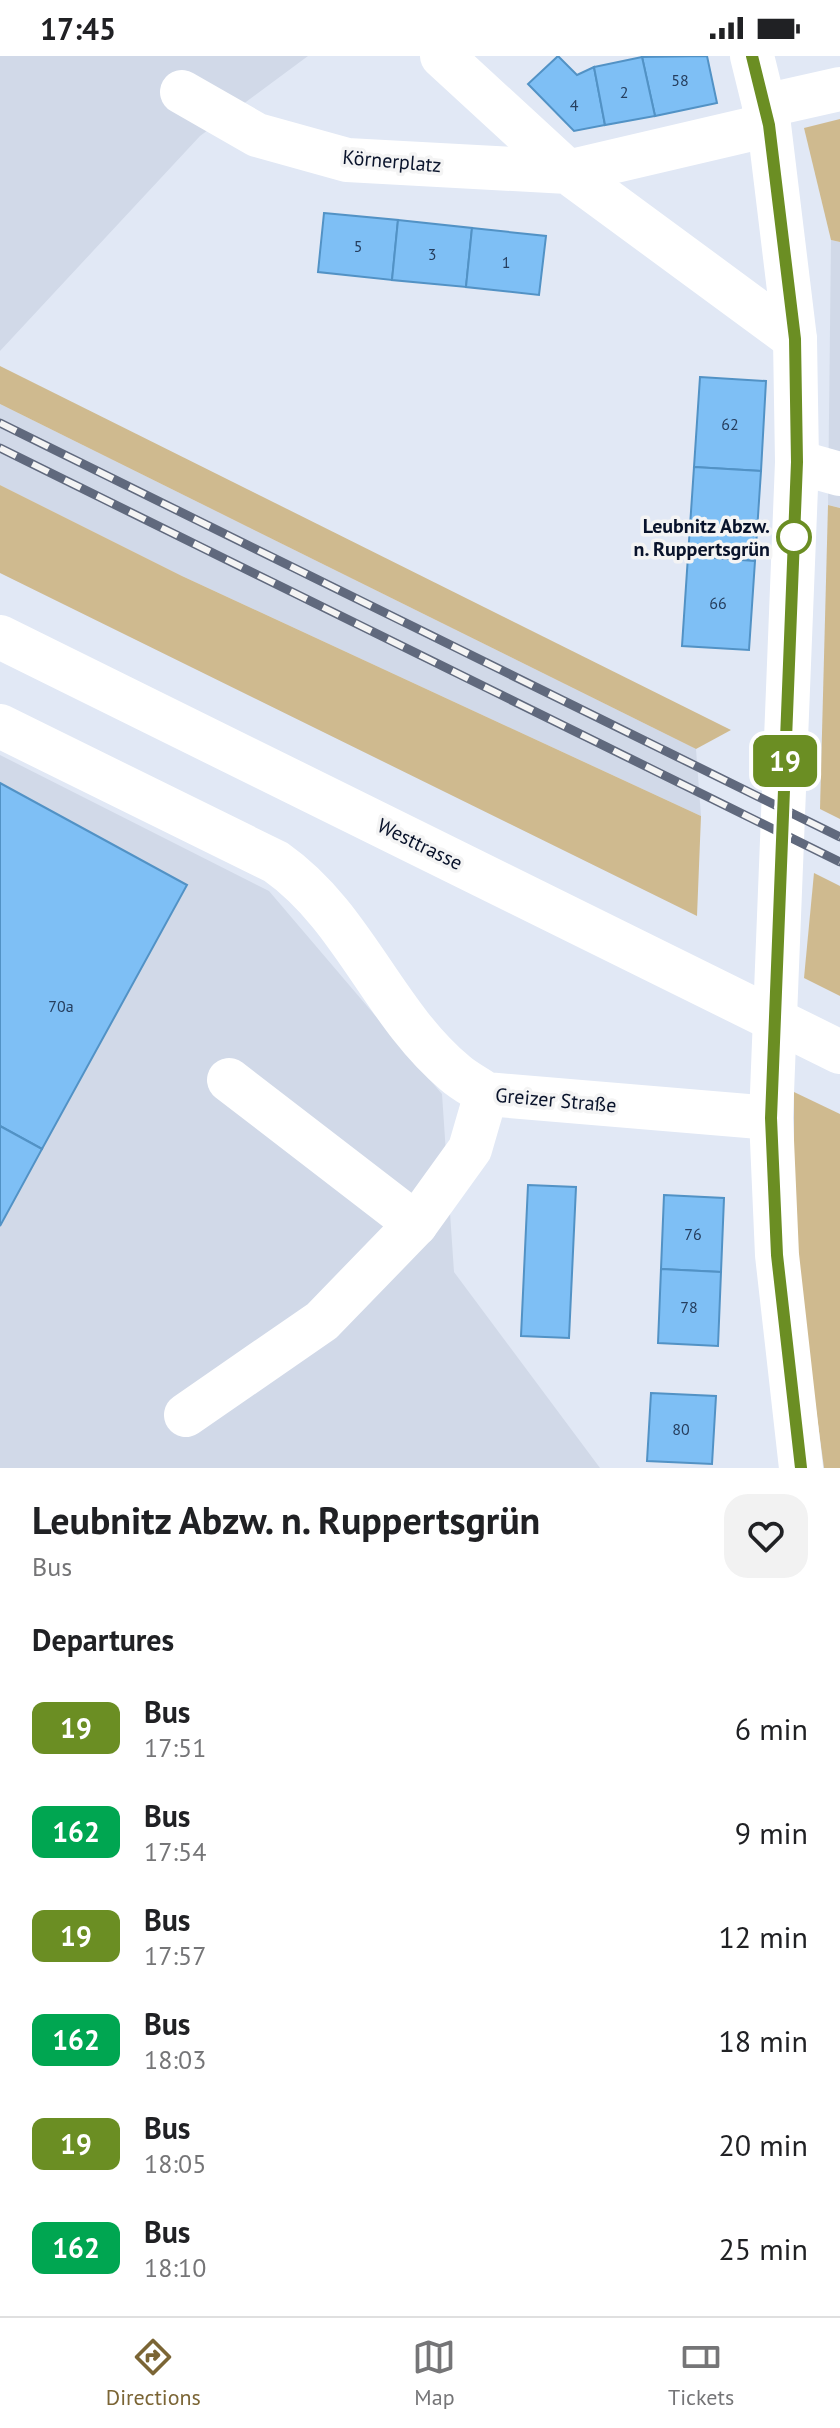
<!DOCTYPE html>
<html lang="en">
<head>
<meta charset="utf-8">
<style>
  :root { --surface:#fff; --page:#f2f2f2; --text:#202124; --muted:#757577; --line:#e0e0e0; --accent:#7b6535 }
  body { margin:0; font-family:"PT Sans",sans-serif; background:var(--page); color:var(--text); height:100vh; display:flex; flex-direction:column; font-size:30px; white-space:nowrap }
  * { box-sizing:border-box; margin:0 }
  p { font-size:26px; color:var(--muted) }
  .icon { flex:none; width:44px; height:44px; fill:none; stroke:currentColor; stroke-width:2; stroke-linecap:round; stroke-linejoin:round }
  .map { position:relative; height:1412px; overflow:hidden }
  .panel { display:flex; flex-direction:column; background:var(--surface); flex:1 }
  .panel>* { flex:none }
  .badge { padding:0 16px; border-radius:12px; font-size:28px; line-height:52px }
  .map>.badge { position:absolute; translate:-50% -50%; box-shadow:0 0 0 4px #fff }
  h2 { padding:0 32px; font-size:30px; line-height:72px }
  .round { display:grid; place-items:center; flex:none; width:84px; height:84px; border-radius:24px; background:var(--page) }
  .summary { display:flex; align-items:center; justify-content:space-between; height:136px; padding:0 32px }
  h1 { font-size:38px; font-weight:700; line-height:60px }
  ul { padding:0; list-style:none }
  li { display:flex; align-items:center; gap:24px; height:104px; padding:0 32px }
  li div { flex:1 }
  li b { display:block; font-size:30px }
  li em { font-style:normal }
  li .badge { min-width:88px; font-weight:700; text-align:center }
  .status { display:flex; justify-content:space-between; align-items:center; height:56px; padding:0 40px; background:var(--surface); direction:ltr }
  .status svg { height:22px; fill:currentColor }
  .menu { display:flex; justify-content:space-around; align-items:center; height:112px; border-top:2px solid var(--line); background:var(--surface); font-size:22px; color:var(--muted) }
  .menu a { display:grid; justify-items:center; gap:4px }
  .menu .current { color:var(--accent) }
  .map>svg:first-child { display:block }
  .built { fill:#d1d9e8 }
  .green { fill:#cfba8f }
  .building { fill:#7ebff5; stroke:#5292c5; stroke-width:2 }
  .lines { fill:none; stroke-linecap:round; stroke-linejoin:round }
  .minor { stroke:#fff; stroke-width:44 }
  .major { stroke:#fff; stroke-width:44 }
  .rail-casing { stroke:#60697d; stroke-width:9 }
  .rail { stroke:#f4f4f4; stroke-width:6; stroke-dasharray:18; stroke-linecap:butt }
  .line-casing { stroke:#fff; stroke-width:18 }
  .line { stroke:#6b8e23; stroke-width:12 }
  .stop-dot { fill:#fff; stroke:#6b8e23; stroke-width:4 }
  .labels { text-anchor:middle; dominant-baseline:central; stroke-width:7; stroke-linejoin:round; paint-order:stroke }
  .number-label { font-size:16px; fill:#263e5e }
  .street-label { font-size:20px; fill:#09132b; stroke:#f4f4f4 }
  .stop-label { font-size:20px; font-weight:bold; fill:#09132b; stroke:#f4f4f4; text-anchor:end }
</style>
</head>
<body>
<div class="status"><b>17:45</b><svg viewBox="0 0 49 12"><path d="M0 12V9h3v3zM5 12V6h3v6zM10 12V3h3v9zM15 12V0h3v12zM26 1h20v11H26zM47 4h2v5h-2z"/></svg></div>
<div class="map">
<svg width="840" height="1412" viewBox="0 0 840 1412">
  <rect width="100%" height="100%" fill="#e1e8f5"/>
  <g class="built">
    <polygon points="0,0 308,0 200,80 0,295"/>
    <polygon points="831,184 840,186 840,452 828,449"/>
    <polygon points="0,348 696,693 701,760 182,520 0,429"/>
    <polygon points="0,699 269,835 442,1038 454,1216 600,1412 0,1412"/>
  </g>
  <g class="green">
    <polygon points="840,63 840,186 831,184 804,72"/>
    <polygon points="0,310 731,674 696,693 0,348"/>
    <polygon points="0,429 182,520 701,760 697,860 0,517"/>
    <polygon points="828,449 840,452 840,763 820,753"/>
    <polygon points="814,817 840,830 840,940 804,922"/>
    <polygon points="794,1036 840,1058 840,1412 824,1412 801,1243 794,1139"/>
  </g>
  <g class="building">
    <polygon points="558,0 577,19 594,11 605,69 574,75 528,28"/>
    <polygon points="707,0 717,47 655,60 642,1"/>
    <polygon points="642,1 655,60 605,69 594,11"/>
    <polygon points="324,157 398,164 392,224 318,216"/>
    <polygon points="398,164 472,172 466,231 392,224"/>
    <polygon points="472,172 546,180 539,239 466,231"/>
    <polygon points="700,321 766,325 761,415 694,411"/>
    <polygon points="694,411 761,415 755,505 688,500"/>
    <polygon points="688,500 755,505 749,594 682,590"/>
    <polygon points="0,727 187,829 42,1093 0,1070"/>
    <polygon points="0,1070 42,1093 0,1170"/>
    <polygon points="528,1129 576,1131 569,1282 521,1280"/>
    <polygon points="664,1139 724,1142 721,1216 661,1213"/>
    <polygon points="661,1213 721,1216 718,1290 658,1287"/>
    <polygon points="651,1337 716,1340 712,1408 647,1405"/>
  </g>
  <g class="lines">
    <g class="minor">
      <polyline points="442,0 568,116 769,69"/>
      <polyline points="182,36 257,79 347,104 568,116 795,283"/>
      <polyline points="764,50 840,33"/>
      <polyline points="797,406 840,418"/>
      <path d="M 0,670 L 276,806 C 354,861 383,957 455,1017 C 464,1025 476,1031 486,1038 L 771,1062"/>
      <polyline points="229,1024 416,1168 470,1093 486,1038"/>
      <polyline points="186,1359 322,1265 416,1168"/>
    </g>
    <g class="major">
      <polyline points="752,0 769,69 795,283 797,406 771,1062 777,1199 801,1412"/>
      <polyline points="0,581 840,996"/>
    </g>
    <defs>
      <g id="rail">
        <polyline points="0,367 840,781"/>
        <polyline points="0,392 840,806"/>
      </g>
    </defs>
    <use href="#rail" class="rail-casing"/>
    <use href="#rail" class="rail"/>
  </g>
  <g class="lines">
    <defs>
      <polyline id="line" points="752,0 769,69 795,283 797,406 771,1062 777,1199 801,1412"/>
    </defs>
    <use href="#line" class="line-casing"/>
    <use href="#line" class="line"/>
  </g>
  <circle class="stop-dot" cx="794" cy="481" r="16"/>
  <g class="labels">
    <g class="number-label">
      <text x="680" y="24">58</text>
      <text x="624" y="36">2</text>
      <text x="574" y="49">4</text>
      <text x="358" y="190">5</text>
      <text x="432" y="198">3</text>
      <text x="506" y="206">1</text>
      <text x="730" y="368">62</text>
      <text x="718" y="547">66</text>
      <text x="61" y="950">70a</text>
      <text x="693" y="1178">76</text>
      <text x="689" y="1251">78</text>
      <text x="681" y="1373">80</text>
    </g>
    <g class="street-label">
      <text transform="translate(392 105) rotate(5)">Körnerplatz</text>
      <text transform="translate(420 788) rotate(26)">Westtrasse</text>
      <text transform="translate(556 1044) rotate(5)">Greizer Straße</text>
    </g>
    <g class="stop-label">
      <text x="770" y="470">Leubnitz Abzw.<tspan x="770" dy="23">n. Ruppertsgrün</tspan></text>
    </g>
  </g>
</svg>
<b class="badge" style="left:785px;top:705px;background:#6b8e23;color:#fff">19</b>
</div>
<section class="panel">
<div class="summary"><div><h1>Leubnitz Abzw. n. Ruppertsgrün</h1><p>Bus</p></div><a class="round"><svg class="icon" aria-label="heart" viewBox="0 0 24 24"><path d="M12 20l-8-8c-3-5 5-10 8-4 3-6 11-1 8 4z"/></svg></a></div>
<h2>Departures</h2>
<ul>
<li><span class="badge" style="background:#6b8e23;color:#fff">19</span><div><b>Bus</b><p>17:51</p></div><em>6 min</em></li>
<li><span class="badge" style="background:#00a651;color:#fff">162</span><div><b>Bus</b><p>17:54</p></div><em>9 min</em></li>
<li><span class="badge" style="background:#6b8e23;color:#fff">19</span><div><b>Bus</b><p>17:57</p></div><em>12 min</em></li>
<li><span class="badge" style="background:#00a651;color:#fff">162</span><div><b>Bus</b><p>18:03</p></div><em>18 min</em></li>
<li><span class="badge" style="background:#6b8e23;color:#fff">19</span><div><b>Bus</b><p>18:05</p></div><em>20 min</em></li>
<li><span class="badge" style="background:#00a651;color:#fff">162</span><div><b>Bus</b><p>18:10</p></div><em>25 min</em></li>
</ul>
</section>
<nav class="menu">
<a class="current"><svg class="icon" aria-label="directions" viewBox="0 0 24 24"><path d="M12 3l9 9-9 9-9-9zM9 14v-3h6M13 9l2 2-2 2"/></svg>Directions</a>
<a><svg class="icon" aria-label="map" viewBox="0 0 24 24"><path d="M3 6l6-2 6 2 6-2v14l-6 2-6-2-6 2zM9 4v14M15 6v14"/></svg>Map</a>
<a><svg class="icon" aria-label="tickets" viewBox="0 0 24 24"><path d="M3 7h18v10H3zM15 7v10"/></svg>Tickets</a>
</nav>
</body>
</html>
